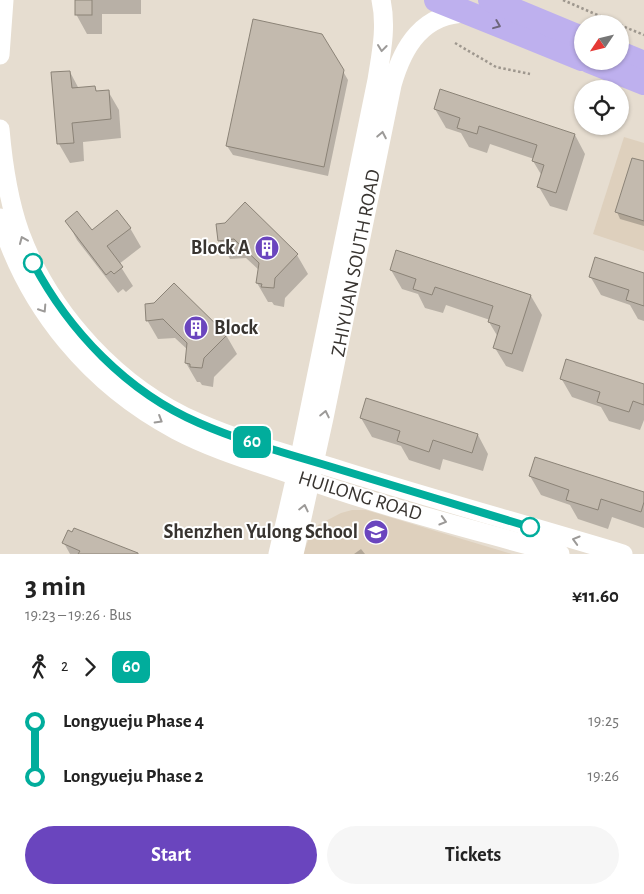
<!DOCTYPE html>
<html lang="en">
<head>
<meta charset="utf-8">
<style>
  :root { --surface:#fff; --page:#f6f6f6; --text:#222; --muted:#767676; --accent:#6a45be }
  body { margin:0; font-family:"Alegreya Sans",sans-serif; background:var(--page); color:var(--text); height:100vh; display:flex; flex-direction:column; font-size:19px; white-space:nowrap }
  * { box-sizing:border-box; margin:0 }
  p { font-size:16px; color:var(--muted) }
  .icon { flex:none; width:28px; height:28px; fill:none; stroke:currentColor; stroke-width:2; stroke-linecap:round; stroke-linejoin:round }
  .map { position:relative; height:554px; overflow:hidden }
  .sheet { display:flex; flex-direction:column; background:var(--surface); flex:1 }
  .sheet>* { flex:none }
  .badge { padding:0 10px; border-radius:8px; font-size:18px; line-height:32px }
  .needle { width:32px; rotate:235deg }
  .fabs { position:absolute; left:574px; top:15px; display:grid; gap:10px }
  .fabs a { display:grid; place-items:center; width:55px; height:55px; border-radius:50%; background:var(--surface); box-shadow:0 1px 4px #0004; font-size:25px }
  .map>.badge { position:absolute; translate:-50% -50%; box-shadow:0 0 0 2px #fff }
  .legs { display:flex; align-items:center; gap:8px; height:55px; padding:0 25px; font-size:16px }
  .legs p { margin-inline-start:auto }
  .headline { display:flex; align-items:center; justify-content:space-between; height:85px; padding:0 25px }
  h1 { font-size:28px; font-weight:700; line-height:38px }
  .button { display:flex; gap:10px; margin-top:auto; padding:10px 25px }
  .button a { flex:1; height:58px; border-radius:30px; background:var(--accent); color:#fff; font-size:20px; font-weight:700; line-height:58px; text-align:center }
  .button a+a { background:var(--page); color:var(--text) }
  ul { padding:0 25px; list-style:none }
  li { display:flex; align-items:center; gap:18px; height:55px; font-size:19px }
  li i { display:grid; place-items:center; width:8px; height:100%; margin:0 6px; background:currentColor }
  li i::after { content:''; width:12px; height:12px; margin:-6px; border:4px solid; border-radius:50%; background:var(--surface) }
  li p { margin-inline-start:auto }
  li:first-child i { background:linear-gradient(#0000 50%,currentColor 0) }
  li:last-child i { background:linear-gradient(currentColor 50%,#0000 0) }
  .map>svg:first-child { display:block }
  .built { fill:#ded0bd }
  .shadow { fill:#0003 }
  .building { fill:#c3baae; stroke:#8b8377 }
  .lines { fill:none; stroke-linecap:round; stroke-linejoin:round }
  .path { stroke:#9e978e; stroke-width:2.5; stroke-dasharray:2.5 2.5; stroke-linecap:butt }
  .minor { stroke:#fff; stroke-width:19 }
  .major { stroke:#beb0ee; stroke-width:24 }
  .oneway { stroke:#6e667c }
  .oneway2 { stroke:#9c9a98 }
  .line-1-casing { stroke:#fff; stroke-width:11 }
  .line-1 { stroke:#01ad9c; stroke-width:8 }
  .stop-1-dot { fill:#fff; stroke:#01ad9c; stroke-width:2.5 }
  .labels { text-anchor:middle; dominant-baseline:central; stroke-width:4; stroke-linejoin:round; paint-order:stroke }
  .poi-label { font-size:20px; font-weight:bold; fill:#383430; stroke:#fff; text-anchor:end }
  .street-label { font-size:20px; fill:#383430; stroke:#fff }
</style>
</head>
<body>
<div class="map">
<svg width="644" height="554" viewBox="0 0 644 554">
  <rect width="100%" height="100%" fill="#e6ddd0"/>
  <g class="built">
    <polygon points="624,137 644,143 644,251 593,234"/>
    <polygon points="352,510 366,510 512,554 303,554 309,538 318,525 341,513"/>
  </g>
  <g class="shadow">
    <polygon points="76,0 141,0 141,14 102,14 102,34 87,34 76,14"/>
    <polygon points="322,35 348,80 328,176 233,155 227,146"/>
    <polygon points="70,72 79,89 95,88 97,92 108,91 119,110 121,138 83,142 84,161 70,163 59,144"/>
    <polygon points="435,109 575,135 585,154 567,211 550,206 539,187 542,176 533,161 534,159 490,144 487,153 469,147 461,133 446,128"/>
    <polygon points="644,163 644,226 620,219 617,212"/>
    <polygon points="245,204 297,255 308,274 285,298 284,307 274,305 272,302 268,302 257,283 259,270 246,258 230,259 219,240"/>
    <polygon points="67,221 91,232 130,228 141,247 119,264 133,286 126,292 123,289 118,293 77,240"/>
    <polygon points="391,270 531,296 542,315 523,372 506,366 495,348 498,337 489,322 490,320 446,305 443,313 425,308 418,294 402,289"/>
    <polygon points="644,274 644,321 638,319 630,305 601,295 590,276"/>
    <polygon points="146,305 226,335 237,354 214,377 213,387 202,385 200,382 197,382 186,363 188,350 175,338 158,339 147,320"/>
    <polygon points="561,378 644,385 644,420 640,430 609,421 601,407 572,397"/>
    <polygon points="361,418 478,435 488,454 483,471 443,459 440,470 409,460 401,446 372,437"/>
    <polygon points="530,476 644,493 644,528 612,517 608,529 578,519 570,505 541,495"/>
    <polygon points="74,529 136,554 70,554 64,543"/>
    <polygon points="361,549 365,554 354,554"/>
  </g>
  <g class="building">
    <rect x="75" y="0" width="17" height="15"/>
    <polygon points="253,19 322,34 344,70 324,167 226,146"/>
    <polygon points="70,71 72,88 95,86 96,91 109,90 111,119 72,123 74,143 57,144 51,72"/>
    <polygon points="440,89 575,134 556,193 537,187 544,165 532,161 537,145 479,126 477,134 457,128 460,118 434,109"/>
    <polygon points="632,158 644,161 644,221 615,212"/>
    <polygon points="245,202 298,254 275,278 274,288 261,287 262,284 256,283 259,263 234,239 218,241 216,224 225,223"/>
    <polygon points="117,210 131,228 107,246 123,267 114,274 111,271 106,275 65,221 77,211 92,230"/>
    <polygon points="396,250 531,295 512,354 493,348 500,326 488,322 493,306 435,287 432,295 413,289 416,279 390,270"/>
    <polygon points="595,257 644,273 644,306 626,300 629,290 589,277"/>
    <polygon points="174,283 227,335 204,358 202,368 190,367 190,364 185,363 187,343 163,319 146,321 145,304 154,303"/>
    <polygon points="566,359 644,384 644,405 633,401 629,412 597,402 600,392 560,379"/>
    <polygon points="366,398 478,434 472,453 433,440 429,452 397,441 400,431 360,418"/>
    <polygon points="535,457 644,492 644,502 641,512 601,499 598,510 566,500 569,490 529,476"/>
    <polygon points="74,528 138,553 138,554 78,554 80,551 62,543 68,530 72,532"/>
  </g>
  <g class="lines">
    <g class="path">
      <polyline points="563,0 618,24"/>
      <polyline points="620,25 644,35"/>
      <polyline points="455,43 496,67 530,74"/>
    </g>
    <g class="minor">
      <polyline points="0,55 4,0"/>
      <path d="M 0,129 C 3,164 8,199 20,233 C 50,314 119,389 199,423 C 245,443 295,456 343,471 C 436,500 530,526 623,554"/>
      <path d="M 0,218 C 28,309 91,385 176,430 C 214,450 256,462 296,476 C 382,507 472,529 560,554"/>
      <path d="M 278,554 L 296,476 L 377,80 C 381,54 387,27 381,0"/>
      <path d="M 294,554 L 324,418 L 392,85 C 403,46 423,13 468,13"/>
    </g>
    <g class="major">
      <polyline points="436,0 582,59"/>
      <polyline points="490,0 582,38"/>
      <polyline points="620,53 644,63"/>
      <polyline points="589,61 644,83"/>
    </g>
  </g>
  <defs><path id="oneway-chevron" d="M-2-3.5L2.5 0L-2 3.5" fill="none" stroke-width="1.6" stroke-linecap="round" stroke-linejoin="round" transform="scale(1.25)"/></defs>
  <use class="oneway" href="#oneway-chevron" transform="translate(497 25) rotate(22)"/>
  <g class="oneway2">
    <use href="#oneway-chevron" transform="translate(382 48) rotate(97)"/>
    <use href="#oneway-chevron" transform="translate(382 135) rotate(-79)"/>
    <use href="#oneway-chevron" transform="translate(23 240) rotate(-113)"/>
    <use href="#oneway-chevron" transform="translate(43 309) rotate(57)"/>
    <use href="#oneway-chevron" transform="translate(325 414) rotate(-78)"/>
    <use href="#oneway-chevron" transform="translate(159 420) rotate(31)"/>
    <use href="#oneway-chevron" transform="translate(304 508) rotate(-77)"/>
    <use href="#oneway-chevron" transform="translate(443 521) rotate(16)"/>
    <use href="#oneway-chevron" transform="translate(576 540) rotate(-164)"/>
  </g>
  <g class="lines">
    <defs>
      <path id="line-1" d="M 33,263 C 69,331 127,392 199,423 C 242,442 289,454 335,468 C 400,488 465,507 530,527"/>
    </defs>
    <use href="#line-1" class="line-1-casing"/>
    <use href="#line-1" class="line-1"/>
  </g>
  <defs>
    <symbol id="building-disc" viewBox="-11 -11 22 22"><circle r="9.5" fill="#6a45be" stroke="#fff"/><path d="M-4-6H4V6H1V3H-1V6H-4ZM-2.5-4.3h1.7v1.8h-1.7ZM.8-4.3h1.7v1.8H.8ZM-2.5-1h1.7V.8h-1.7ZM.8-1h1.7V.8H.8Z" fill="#fff"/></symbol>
    <symbol id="school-disc" viewBox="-11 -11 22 22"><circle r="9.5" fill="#6a45be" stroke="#fff"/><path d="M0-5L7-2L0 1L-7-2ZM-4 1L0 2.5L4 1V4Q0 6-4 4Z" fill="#fff"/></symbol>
  </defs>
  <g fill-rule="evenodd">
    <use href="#building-disc" x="253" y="234" width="28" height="28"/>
    <use href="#building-disc" x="182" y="314" width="28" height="28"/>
    <use href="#school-disc" x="362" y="518" width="28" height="28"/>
  </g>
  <g class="stop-1-dot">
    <circle cx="33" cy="263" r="9"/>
    <circle cx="530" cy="527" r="9"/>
  </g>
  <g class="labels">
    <g class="poi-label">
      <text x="250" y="248">Block A</text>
      <text x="214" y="328" text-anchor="start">Block</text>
      <text x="358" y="532">Shenzhen Yulong School</text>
    </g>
    <g class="street-label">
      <text transform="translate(356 263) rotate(-79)">ZHIYUAN SOUTH ROAD</text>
      <text transform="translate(360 496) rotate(17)">HUILONG ROAD</text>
    </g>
  </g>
</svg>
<div class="fabs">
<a><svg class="needle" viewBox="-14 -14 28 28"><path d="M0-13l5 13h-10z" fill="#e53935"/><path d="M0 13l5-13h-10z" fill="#767676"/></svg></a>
<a><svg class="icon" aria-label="locate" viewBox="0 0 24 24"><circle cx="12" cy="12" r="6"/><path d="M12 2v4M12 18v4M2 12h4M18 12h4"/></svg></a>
</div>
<b class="badge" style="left:252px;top:442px;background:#01ad9c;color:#fff">60</b>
</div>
<section class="sheet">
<div class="headline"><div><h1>3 min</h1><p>19:23 – 19:26 · Bus</p></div><b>¥11.60</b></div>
<div class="legs"><svg class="icon" aria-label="walk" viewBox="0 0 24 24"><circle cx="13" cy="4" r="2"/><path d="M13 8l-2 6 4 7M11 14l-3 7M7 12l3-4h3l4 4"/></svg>2<svg class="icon" aria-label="forward" viewBox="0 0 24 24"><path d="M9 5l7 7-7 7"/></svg><b class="badge" style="background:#01ad9c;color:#fff">60</b></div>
<ul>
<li><i style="color:#01ad9c"></i><b>Longyueju Phase 4</b><p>19:25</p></li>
<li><i style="color:#01ad9c"></i><b>Longyueju Phase 2</b><p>19:26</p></li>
</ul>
<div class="button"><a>Start</a><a>Tickets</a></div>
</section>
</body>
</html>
